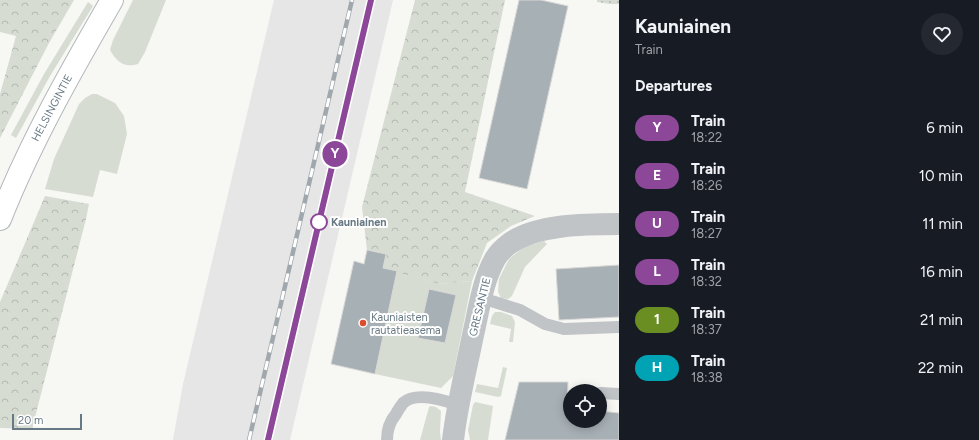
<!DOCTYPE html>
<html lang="en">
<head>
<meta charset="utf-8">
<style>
  :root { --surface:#171b24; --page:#242831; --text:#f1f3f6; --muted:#9ea1a6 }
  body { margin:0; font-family:Figtree,sans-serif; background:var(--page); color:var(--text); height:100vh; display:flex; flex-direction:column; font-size:15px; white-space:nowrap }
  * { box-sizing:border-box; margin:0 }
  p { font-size:13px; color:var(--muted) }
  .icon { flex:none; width:22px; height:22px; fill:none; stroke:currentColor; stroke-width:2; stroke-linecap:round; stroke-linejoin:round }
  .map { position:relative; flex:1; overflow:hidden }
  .side { display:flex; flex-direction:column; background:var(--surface); width:360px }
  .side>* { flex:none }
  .badge { padding:0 8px; border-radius:13px; font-size:14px; line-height:26px }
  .controls { position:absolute; left:563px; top:384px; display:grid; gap:8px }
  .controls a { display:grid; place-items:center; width:44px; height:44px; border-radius:50%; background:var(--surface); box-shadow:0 2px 10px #0003; font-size:20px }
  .scale { position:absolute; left:12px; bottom:10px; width:70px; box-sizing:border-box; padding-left:4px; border:2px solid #677984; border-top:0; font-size:11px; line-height:14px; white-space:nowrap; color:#677984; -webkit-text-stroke:3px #fff; paint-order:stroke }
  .map>.badge { position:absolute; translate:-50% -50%; box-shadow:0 0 0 2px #fff }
  h2 { padding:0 16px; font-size:15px; line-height:36px }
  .round { display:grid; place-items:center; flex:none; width:42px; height:42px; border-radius:21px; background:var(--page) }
  .headline { display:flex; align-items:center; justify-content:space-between; height:68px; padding:0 16px }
  h1 { font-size:19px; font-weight:700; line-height:30px }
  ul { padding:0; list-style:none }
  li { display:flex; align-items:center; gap:12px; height:48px; padding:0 16px }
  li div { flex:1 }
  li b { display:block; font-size:15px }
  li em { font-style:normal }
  li .badge { min-width:44px; font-weight:700; text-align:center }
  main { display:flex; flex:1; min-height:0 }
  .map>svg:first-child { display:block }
  .built { fill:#e5e6e5 }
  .green { fill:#d7dcd3 }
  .forest { fill:url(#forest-crowns) }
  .park { fill:url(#park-dots) }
  .building { fill:#a7b0b5; stroke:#d9d8d6 }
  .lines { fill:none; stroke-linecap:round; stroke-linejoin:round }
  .secondary-casing { stroke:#b2b8bc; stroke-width:24 }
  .lane { stroke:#c0c4c7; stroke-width:12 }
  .street { stroke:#c0c4c7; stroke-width:22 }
  .secondary { stroke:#fff; stroke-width:22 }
  .rail-casing { stroke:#a1a8ad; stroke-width:4.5 }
  .rail { stroke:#fff; stroke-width:3; stroke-dasharray:9; stroke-linecap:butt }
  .line-casing { stroke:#fff; stroke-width:9 }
  .line { stroke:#8c4799; stroke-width:6 }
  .stop-dot { fill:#fff; stroke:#8c4799; stroke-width:2 }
  .poi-dot { fill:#de4b2d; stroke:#fff; stroke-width:1.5 }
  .labels { text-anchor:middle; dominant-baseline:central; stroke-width:4; stroke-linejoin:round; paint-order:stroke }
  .street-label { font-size:11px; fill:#677984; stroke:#fff }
  .stop-label { font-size:11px; font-weight:bold; fill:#677984; stroke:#fff; text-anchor:start }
  .poi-label { font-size:11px; fill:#677984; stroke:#fff; text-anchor:start }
</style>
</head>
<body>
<main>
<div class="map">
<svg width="619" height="440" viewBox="0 0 619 440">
  <defs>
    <pattern id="forest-crowns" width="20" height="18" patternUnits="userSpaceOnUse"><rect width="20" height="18" fill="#d7dcd3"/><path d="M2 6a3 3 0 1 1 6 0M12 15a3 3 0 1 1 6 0" fill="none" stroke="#b2b7b1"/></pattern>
    <pattern id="park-dots" width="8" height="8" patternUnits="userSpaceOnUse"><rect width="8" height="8" fill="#d7dcd3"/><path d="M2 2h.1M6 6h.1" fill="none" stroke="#b2b7b1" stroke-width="1.8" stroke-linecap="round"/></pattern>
  </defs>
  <rect width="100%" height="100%" fill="#f7f7f4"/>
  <polygon class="built" points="274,0 393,0 290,440 173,440 183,384"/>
  <g class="green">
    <path d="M 133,0 L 166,0 L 145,52 L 138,64 C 124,68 117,62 110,50 L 113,40 Z"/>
    <polygon points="88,2 93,6 50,76 16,138 11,135 44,74"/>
    <polygon points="92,94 97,94 115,103 124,116 127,134 117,174 100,170 93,197 45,189 54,159 79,104 85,98"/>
    <polygon points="544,241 547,244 525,267 512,296 508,299 501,298 498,292 499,279 509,259 525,246"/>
    <polygon points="397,271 439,284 472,281 453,376 441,388 375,374"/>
    <polygon points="495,312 501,312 512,316 515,322 513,342 509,342 511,329 490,324 492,316"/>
    <polygon points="503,367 507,368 501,396 498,397 475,392 477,384 498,388"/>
    <polygon points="475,402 493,406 488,440 470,440 468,430 473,405"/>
    <polygon points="431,406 436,407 441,411 440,432 441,440 420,440 429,407"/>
  </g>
  <g class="forest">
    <polygon points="0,0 74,0 49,43 0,138 0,94 16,36 0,32"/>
    <polygon points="415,0 505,0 465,192 535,216 511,226 487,243 472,281 439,284 383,268 386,254 367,250 362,207"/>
    <polygon points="45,196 89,204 86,219 32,429 0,428 0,302"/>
  </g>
  <polygon class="park" points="597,0 619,0 619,4 610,4 597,2"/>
  <g class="building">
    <polygon points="519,0 541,0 568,6 527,189 479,178"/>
    <polygon points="367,250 386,254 383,268 397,271 375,374 331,364 354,261 364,264"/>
    <polygon points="619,265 619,317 559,320 556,269"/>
    <polygon points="429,289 456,295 445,343 418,338"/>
    <polygon points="519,382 568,382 567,409 570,410 570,421 600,421 600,411 619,413 619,440 505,440"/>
  </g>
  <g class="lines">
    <defs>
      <path id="secondary" d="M 0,219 C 30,143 71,71 112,0"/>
    </defs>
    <use href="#secondary" class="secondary-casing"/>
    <g class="lane">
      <polyline points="482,298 520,310 545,324 564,329 619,327"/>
      <polyline points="600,393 619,394"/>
      <path d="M 387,440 C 387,430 390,421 396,414 C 398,410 401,406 403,403 C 416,391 444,400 458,405"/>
    </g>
    <path class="street" d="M 453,440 C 457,405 466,370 473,335 C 479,310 482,282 495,259 C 498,254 505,247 509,244 C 536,224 587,224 619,224"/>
    <use href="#secondary" class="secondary"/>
    <defs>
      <g id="rail">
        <polyline points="249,440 352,0"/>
        <polyline points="268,440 371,0"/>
      </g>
    </defs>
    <use href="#rail" class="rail-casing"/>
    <use href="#rail" class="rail"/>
  </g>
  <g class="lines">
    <defs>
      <polyline id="line" points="268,440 371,0"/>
    </defs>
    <use href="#line" class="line-casing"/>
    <use href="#line" class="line"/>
  </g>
  <circle class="stop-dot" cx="319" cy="222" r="8"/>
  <circle class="poi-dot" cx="363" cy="323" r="4"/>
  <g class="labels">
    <g class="street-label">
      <text transform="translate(52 108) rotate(-62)">HELSINGINTIE</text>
      <text transform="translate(480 307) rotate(-76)">GRESANTIE</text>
    </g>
    <g class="stop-label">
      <text x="331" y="222">Kauniainen</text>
    </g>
    <g class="poi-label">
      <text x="371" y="317">Kauniaisten<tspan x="371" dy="13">rautatieasema</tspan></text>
    </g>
  </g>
</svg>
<div class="controls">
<a><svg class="icon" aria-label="locate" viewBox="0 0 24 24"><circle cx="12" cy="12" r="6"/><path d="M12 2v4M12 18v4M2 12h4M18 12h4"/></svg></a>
</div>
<div class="scale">20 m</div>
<b class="badge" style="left:335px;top:154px;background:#8c4799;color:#fff">Y</b>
</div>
<section class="side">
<div class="headline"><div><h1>Kauniainen</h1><p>Train</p></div><a class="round"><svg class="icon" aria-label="heart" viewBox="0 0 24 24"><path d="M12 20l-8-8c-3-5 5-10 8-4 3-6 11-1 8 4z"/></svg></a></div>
<h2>Departures</h2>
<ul>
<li><span class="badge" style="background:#8c4799;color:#fff">Y</span><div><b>Train</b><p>18:22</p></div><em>6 min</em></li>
<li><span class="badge" style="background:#8c4799;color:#fff">E</span><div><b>Train</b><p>18:26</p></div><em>10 min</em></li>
<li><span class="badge" style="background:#8c4799;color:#fff">U</span><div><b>Train</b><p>18:27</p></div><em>11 min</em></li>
<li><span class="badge" style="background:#8c4799;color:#fff">L</span><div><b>Train</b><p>18:32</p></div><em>16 min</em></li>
<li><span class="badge" style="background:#6b8e23;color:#fff">1</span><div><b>Train</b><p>18:37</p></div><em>21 min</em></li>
<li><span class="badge" style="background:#00a3b4;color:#fff">H</span><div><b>Train</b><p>18:38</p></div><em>22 min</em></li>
</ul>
</section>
</main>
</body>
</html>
